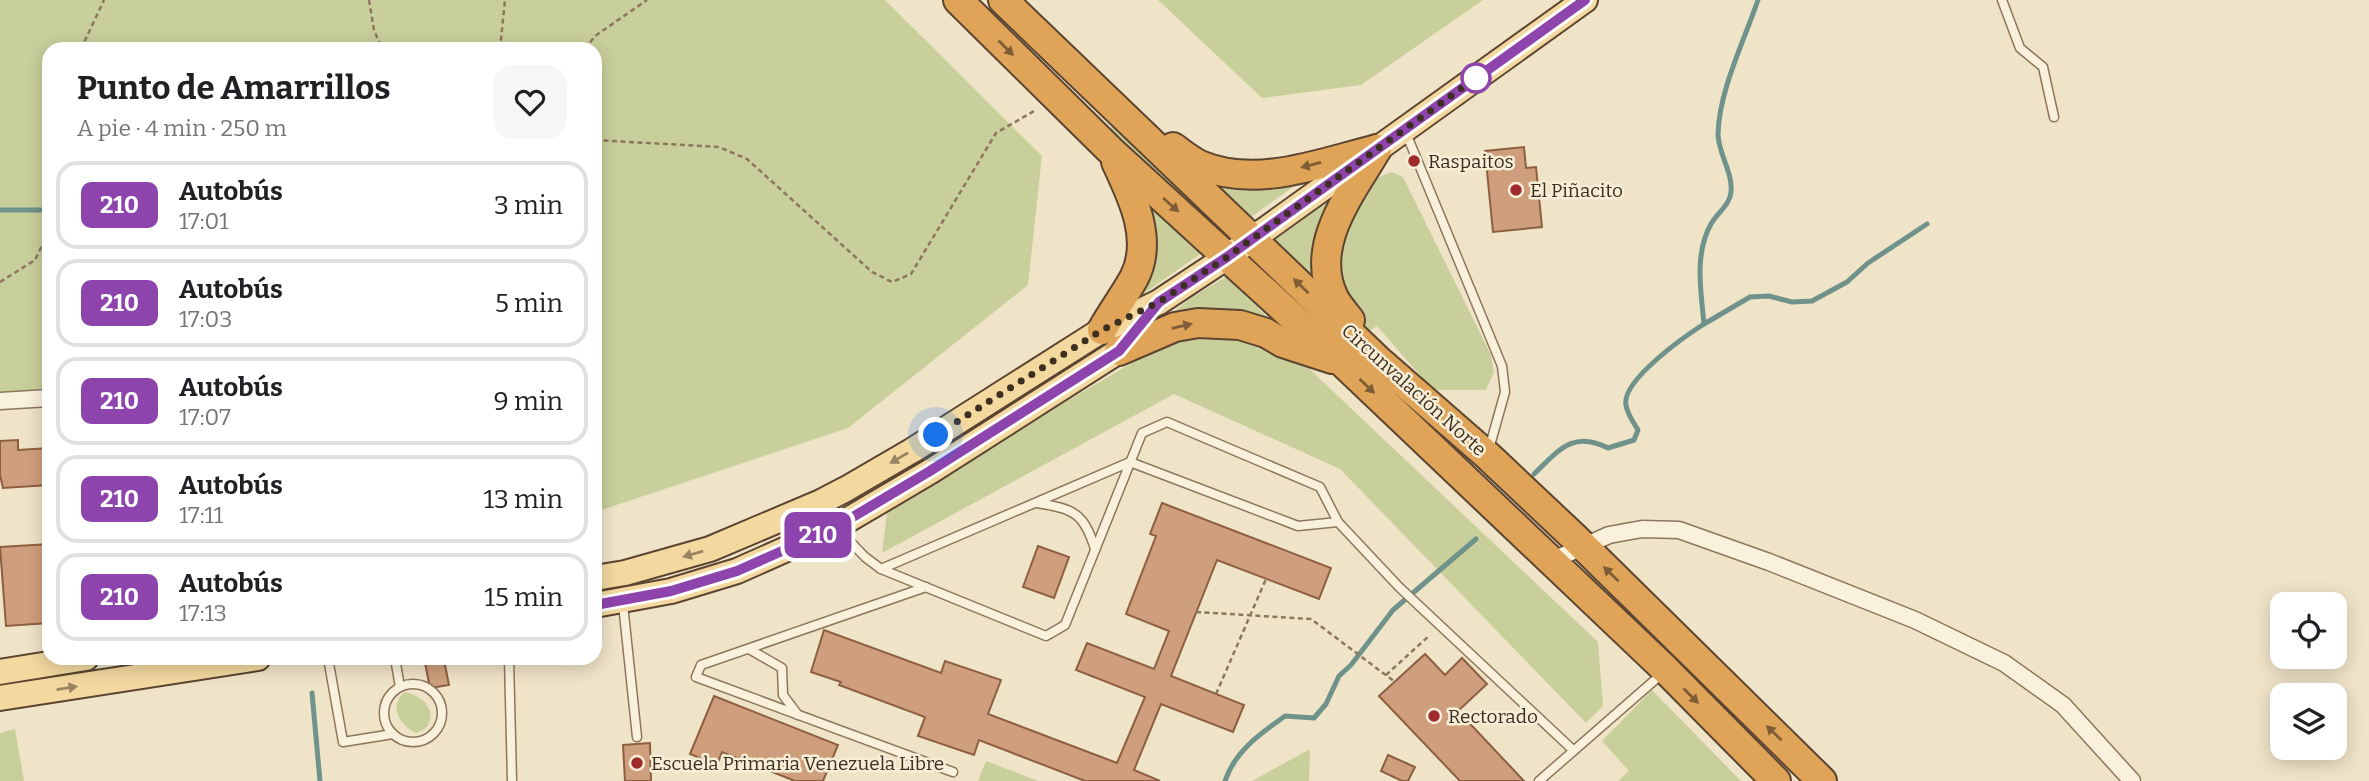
<!DOCTYPE html>
<html lang="es">
<head>
<meta charset="utf-8">
<style>
  :root { --surface:#fff; --page:#f6f6f6; --text:#202124; --muted:#757577; --line:#e0e0e0 }
  body { margin:0; font-family:Bitter,serif; background:var(--page); color:var(--text); height:100vh; display:flex; flex-direction:column; font-size:26px; white-space:nowrap }
  * { box-sizing:border-box; margin:0 }
  p { font-size:23px; color:var(--muted) }
  .icon { flex:none; width:38px; height:38px; fill:none; stroke:currentColor; stroke-width:2; stroke-linecap:round; stroke-linejoin:round }
  .map { position:relative; flex:1; overflow:hidden }
  .side { position:absolute; left:42px; top:42px; width:560px; height:623px; display:flex; flex-direction:column; background:var(--surface); border-radius:21px; box-shadow:0 4px 18px #0003 }
  .side>* { flex:none }
  .badge { padding:0 14px; border-radius:10px; font-size:24px; line-height:46px }
  .tools { position:absolute; left:2270px; top:592px; display:grid; gap:14px }
  .tools a { display:grid; place-items:center; width:77px; height:77px; border-radius:14px; background:var(--surface); box-shadow:0 4px 18px #0003; font-size:35px }
  .you { position:absolute; width:35px; height:35px; margin:-18px; border:5px solid #fff; border-radius:50%; background:#1a73e8; box-shadow:0 0 0 10px #1a73e833 }
  .map>.badge { position:absolute; translate:-50% -50%; box-shadow:0 0 0 4px #fff }
  .round { display:grid; place-items:center; flex:none; width:74px; height:74px; border-radius:21px; background:var(--page) }
  .headline { display:flex; align-items:center; justify-content:space-between; height:119px; padding:0 35px }
  h1 { font-size:33px; font-weight:700; line-height:52px }
  ul { padding:0; list-style:none }
  li { display:flex; align-items:center; gap:21px; height:88px; margin:0 14px 10px; padding:0 21px; border:4px solid var(--line); border-radius:21px }
  li div { flex:1 }
  li b { display:block; font-size:26px }
  li em { font-style:normal }
  li .badge { min-width:77px; font-weight:700; text-align:center }
  .map>svg:first-child { display:block }
  .green { fill:#c9cf9b }
  .lines { fill:none; stroke-linecap:round; stroke-linejoin:round }
  .stream { stroke:#6f938a; stroke-width:5 }
  .building { fill:#cf9f7d; stroke:#8d5f41; stroke-width:2 }
  .lane-casing { stroke:#8d765c; stroke-width:11 }
  .street-casing { stroke:#8d765c; stroke-width:19 }
  .primary-casing { stroke:#5b4430; stroke-width:28 }
  .highway-casing { stroke:#5b4430; stroke-width:32 }
  .path { stroke:#8d765c; stroke-width:2.5; stroke-dasharray:5 3.5; stroke-linecap:butt }
  .lane { stroke:#faf1dc; stroke-width:8 }
  .street { stroke:#faf1dc; stroke-width:16 }
  .primary { stroke:#f3d9a0; stroke-width:24 }
  .highway { stroke:#e0a458; stroke-width:28 }
  .oneway { fill:#7e5d36 }
  .oneway2 { fill:#988460 }
  .line-casing { stroke:#fff; stroke-width:16 }
  .line { stroke:#8e44ad; stroke-width:10 }
  .walk { stroke:#3d2e20; stroke-width:7; stroke-dasharray:0 12.6 }
  .stop-dot { fill:#fff; stroke:#8e44ad; stroke-width:3.5 }
  .poi-dot { fill:#9e2a2b; stroke:#f7eed8; stroke-width:2.5 }
  .labels { text-anchor:middle; dominant-baseline:central; stroke-width:5; stroke-linejoin:round; paint-order:stroke }
  .poi-label { font-size:19px; fill:#3d2e20; stroke:#f7eed8; text-anchor:start }
  .street-label { font-size:19px; fill:#3d2e20; stroke:#f7eed8 }
</style>
</head>
<body>
<div class="map">
<svg width="2369" height="781" viewBox="0 0 2369 781">
  <rect width="100%" height="100%" fill="#f0e4c8"/>
  <g class="green">
    <polygon points="0,0 885,0 1042,156 1028,285 848,428 595,512 595,49 49,49 49,389 0,392"/>
    <polygon points="1158,0 1483,0 1361,85 1262,98"/>
    <polygon points="1115,124 1217,218 1211,223 1108,130"/>
    <polygon points="1181,163 1304,179 1243,223"/>
    <polygon points="1392,172 1403,177 1491,355 1494,372 1486,390 1433,390 1377,326 1369,331 1359,319 1336,272 1340,227 1357,201 1379,177"/>
    <polygon points="1140,191 1203,252 1126,306"/>
    <polygon points="1339,193 1320,297 1269,244"/>
    <polygon points="1226,277 1284,333 1167,317 1192,297"/>
    <polygon points="1207,336 1247,336 1301,361 1598,642 1603,706 1586,723 1340,469 1174,394 882,553 888,505 1163,345"/>
    <polygon points="1652,690 1741,781 1618,781 1629,771 1602,741"/>
    <path d="M 405,692 C 424,696 439,712 425,729 L 416,733 C 399,725 388,706 405,692 Z"/>
    <polygon points="15,729 24,781 0,781 0,733"/>
    <polygon points="1310,749 1309,781 1252,781"/>
    <polygon points="986,761 1038,781 978,781"/>
  </g>
  <g class="lines">
    <g class="stream">
      <polyline points="0,210 41,210"/>
      <polyline points="1704,324 1750,297 1769,296 1792,302 1812,301 1847,282 1868,263 1927,224"/>
      <path d="M 1534,474 C 1559,450 1573,430 1608,448 L 1634,440 L 1638,430 C 1634,423 1627,414 1626,405 C 1621,381 1685,336 1704,324 C 1701,292 1694,254 1711,224 C 1717,213 1730,205 1731,192 C 1733,172 1718,153 1718,134 C 1719,91 1744,41 1758,0"/>
      <polyline points="312,693 320,781"/>
      <path d="M 1225,781 C 1235,751 1260,734 1285,716 L 1314,718 L 1326,704 L 1339,676 L 1351,665 L 1393,610 L 1476,539"/>
    </g>
  </g>
  <g class="building">
    <polygon points="1524,147 1526,168 1536,167 1542,227 1493,232 1485,151"/>
    <polygon points="18,440 18,450 49,448 49,485 3,488 0,475 0,441"/>
    <polygon points="1162,503 1331,568 1319,599 1217,560 1171,676 1244,705 1233,732 1161,704 1134,770 1160,781 1085,781 979,740 974,755 918,736 925,717 839,685 841,682 811,672 824,630 941,673 945,661 1001,680 988,714 1117,763 1145,697 1076,670 1087,643 1154,669 1169,631 1126,614 1156,536 1150,534"/>
    <polygon points="49,544 49,623 6,626 0,547"/>
    <polygon points="1038,546 1069,557 1054,598 1023,587"/>
    <polygon points="1425,654 1445,675 1462,658 1487,684 1458,711 1524,781 1460,781 1379,696"/>
    <polygon points="444,660 449,685 430,688 425,663"/>
    <polygon points="714,696 838,745 823,781 795,781 722,752 717,765 690,754"/>
    <polygon points="650,743 651,781 625,781 623,745"/>
    <polygon points="1388,755 1415,767 1408,781 1402,781 1381,771"/>
  </g>
  <g class="lines">
    <defs>
      <g id="lane">
        <polyline points="2002,0 2020,48 2043,67 2054,117"/>
        <polyline points="1406,133 1502,366 1505,392 1489,449"/>
        <path d="M 1037,503 C 1074,509 1084,513 1095,549"/>
        <polyline points="838,529 865,557 881,569 1046,636 1065,625 1142,433 1167,422 1320,487 1338,522 1399,587 1573,750"/>
        <polyline points="881,569 1130,462 1298,526 1338,522"/>
        <polyline points="926,587 701,665 696,677 953,772"/>
        <polyline points="623,604 637,737"/>
        <polyline points="749,649 782,668 783,695 798,715"/>
        <polyline points="328,658 343,742 393,734"/>
        <polyline points="395,658 400,687"/>
        <polyline points="509,658 512,781"/>
        <circle cx="413" cy="713" r="29"/>
        <polyline points="1539,781 1664,672"/>
      </g>
      <g id="street">
        <polyline points="0,401 49,398"/>
        <polyline points="1551,561 1609,535 1642,529 1679,530 1769,562 1915,620 2004,663 2063,705 2132,781"/>
      </g>
      <g id="primary">
        <polyline points="595,578 625,573 710,549 821,502 846,489 913,450 1102,330 1159,302 1227,257 1585,0"/>
        <polyline points="595,605 671,591 737,571 836,527 931,471 1119,351 1132,335"/>
        <polyline points="0,672 86,658"/>
        <polyline points="0,698 258,658"/>
      </g>
      <g id="highway">
        <polyline points="958,0 1110,150 1343,363 1666,670 1776,781"/>
        <polyline points="1003,0 1378,360 1488,456 1575,538 1822,781"/>
        <path d="M 1173,147 C 1181,153 1191,161 1200,165 C 1257,189 1321,163 1377,149"/>
        <path d="M 1350,320 C 1345,313 1338,306 1334,298 C 1308,245 1352,192 1377,149"/>
        <path d="M 1102,330 C 1112,312 1124,296 1134,278 C 1154,240 1132,196 1116,162"/>
        <polyline points="1119,351 1175,327 1198,323 1240,325 1266,333 1283,343 1332,359"/>
      </g>
    </defs>
    <use href="#lane" class="lane-casing"/>
    <use href="#street" class="street-casing"/>
    <use href="#primary" class="primary-casing"/>
    <use href="#highway" class="highway-casing"/>
    <g class="path">
      <polyline points="369,0 374,30 382,49"/>
      <polyline points="81,49 104,0"/>
      <polyline points="500,49 505,0"/>
      <polyline points="585,49 595,36 647,0"/>
      <polyline points="595,140 719,147 747,159 872,272 892,282 911,274 996,133 1036,110"/>
      <polyline points="0,282 35,260 49,231"/>
      <polyline points="1196,612 1311,619 1395,682"/>
      <polyline points="1386,675 1430,635"/>
      <polyline points="1216,694 1266,579"/>
    </g>
    <use href="#lane" class="lane"/>
    <use href="#street" class="street"/>
    <use href="#primary" class="primary"/>
    <use href="#highway" class="highway"/>
  </g>
  <defs><path id="oneway-solid" d="M-6-.8H1V-3.2L6.5 0L1 3.2V.8H-6Z" transform="scale(1.75)"/></defs>
  <g class="oneway">
    <use href="#oneway-solid" transform="translate(1006 48) rotate(45)"/>
    <use href="#oneway-solid" transform="translate(1311 165) rotate(166)"/>
    <use href="#oneway-solid" transform="translate(1171 205) rotate(42)"/>
    <use href="#oneway-solid" transform="translate(1301 286) rotate(-136)"/>
    <use href="#oneway-solid" transform="translate(1182 326) rotate(-13)"/>
    <use href="#oneway-solid" transform="translate(1367 386) rotate(44)"/>
    <use href="#oneway-solid" transform="translate(1611 574) rotate(-136)"/>
    <use href="#oneway-solid" transform="translate(1691 696) rotate(45)"/>
    <use href="#oneway-solid" transform="translate(1774 733) rotate(-136)"/>
  </g>
  <g class="oneway2">
    <use href="#oneway-solid" transform="translate(899 458) rotate(150)"/>
    <use href="#oneway-solid" transform="translate(693 554) rotate(164)"/>
    <use href="#oneway-solid" transform="translate(67 688) rotate(-9)"/>
  </g>
  <g class="lines">
    <defs>
      <polyline id="line" points="595,605 671,591 737,571 836,527 930,471 1119,351 1159,302 1227,257 1585,0"/>
    </defs>
    <use href="#line" class="line-casing"/>
    <use href="#line" class="line"/>
    <polyline class="walk" points="936,435 1102,330 1159,302 1227,257 1476,78"/>
  </g>
  <circle class="stop-dot" cx="1476" cy="78" r="14"/>
  <g class="poi-dot">
    <circle cx="1414" cy="161" r="7"/>
    <circle cx="1516" cy="190" r="7"/>
    <circle cx="1434" cy="716" r="7"/>
    <circle cx="637" cy="763" r="7"/>
  </g>
  <g class="labels">
    <g class="poi-label">
      <text x="1428" y="161">Raspaitos</text>
      <text x="1530" y="190">El Piñacito</text>
      <text x="1448" y="716">Rectorado</text>
      <text x="651" y="763">Escuela Primaria Venezuela Libre</text>
    </g>
    <g class="street-label">
      <text transform="translate(1414 390) rotate(42)">Circunvalación Norte</text>
    </g>
  </g>
</svg>
<div class="tools">
<a><svg class="icon" aria-label="locate" viewBox="0 0 24 24"><circle cx="12" cy="12" r="6"/><path d="M12 2v4M12 18v4M2 12h4M18 12h4"/></svg></a>
<a><svg class="icon" aria-label="layers" viewBox="0 0 24 24"><path d="M12 4l9 5-9 5-9-5zM3 14l9 5 9-5"/></svg></a>
</div>
<div class="you" style="left:936px;top:435px"></div>
<b class="badge" style="left:818px;top:535px;background:#8e44ad;color:#fff">210</b>
<section class="side">
<div class="headline"><div><h1>Punto de Amarrillos</h1><p>A pie · 4 min · 250 m</p></div><a class="round"><svg class="icon" aria-label="heart" viewBox="0 0 24 24"><path d="M12 20l-8-8c-3-5 5-10 8-4 3-6 11-1 8 4z"/></svg></a></div>
<ul>
<li><span class="badge" style="background:#8e44ad;color:#fff">210</span><div><b>Autobús</b><p>17:01</p></div><em>3 min</em></li>
<li><span class="badge" style="background:#8e44ad;color:#fff">210</span><div><b>Autobús</b><p>17:03</p></div><em>5 min</em></li>
<li><span class="badge" style="background:#8e44ad;color:#fff">210</span><div><b>Autobús</b><p>17:07</p></div><em>9 min</em></li>
<li><span class="badge" style="background:#8e44ad;color:#fff">210</span><div><b>Autobús</b><p>17:11</p></div><em>13 min</em></li>
<li><span class="badge" style="background:#8e44ad;color:#fff">210</span><div><b>Autobús</b><p>17:13</p></div><em>15 min</em></li>
</ul>
</section>
</div>
</body>
</html>
